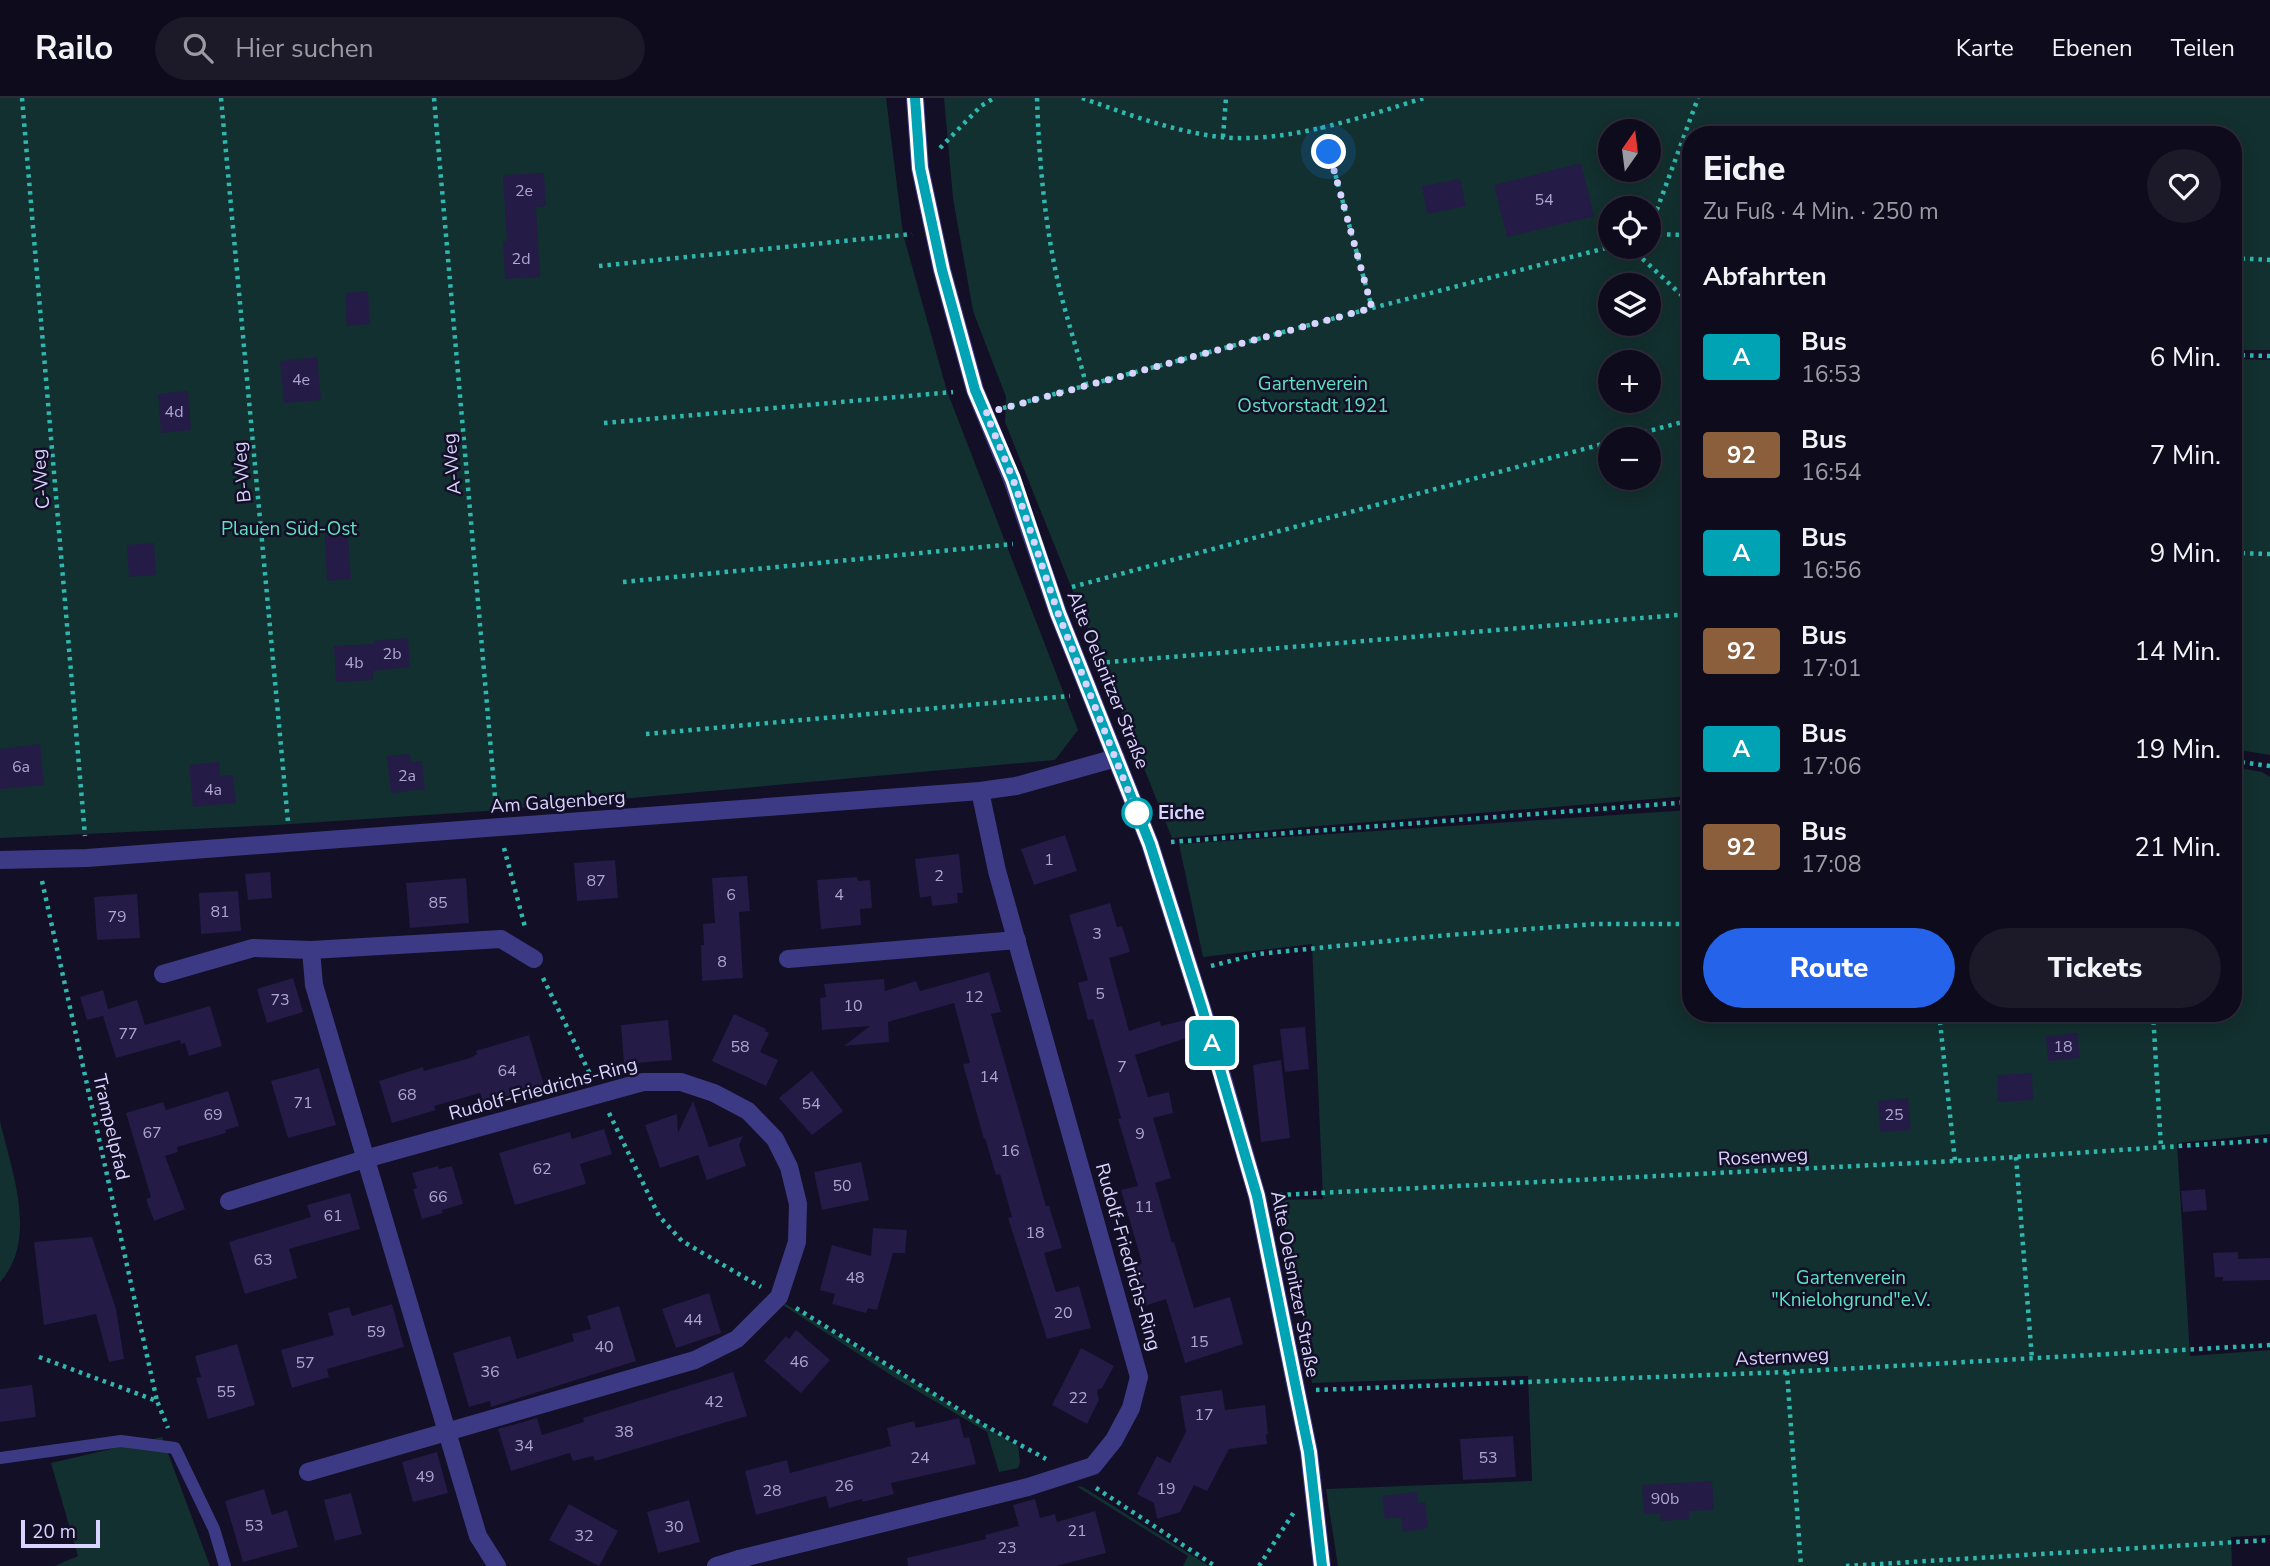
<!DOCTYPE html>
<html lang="de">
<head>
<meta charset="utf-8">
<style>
  :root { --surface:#0e0b1c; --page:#1c1929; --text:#f1f3f6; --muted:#9b9ba3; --line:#2e2b3b; --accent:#2563eb }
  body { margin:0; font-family:"Nunito Sans",sans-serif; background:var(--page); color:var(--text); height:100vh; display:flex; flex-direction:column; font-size:26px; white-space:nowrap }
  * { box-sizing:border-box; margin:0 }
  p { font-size:23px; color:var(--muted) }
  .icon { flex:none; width:38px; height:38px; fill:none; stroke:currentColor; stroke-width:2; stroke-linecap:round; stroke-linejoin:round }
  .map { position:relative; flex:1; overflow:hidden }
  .side { position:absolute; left:1682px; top:28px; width:560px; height:896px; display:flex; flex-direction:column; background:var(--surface); border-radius:28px; box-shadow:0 4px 18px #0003,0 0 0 2px var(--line) }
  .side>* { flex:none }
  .badge { padding:0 14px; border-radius:5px; font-size:24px; line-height:46px }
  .needle { width:46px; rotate:14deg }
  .controls { position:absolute; left:1598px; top:21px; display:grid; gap:14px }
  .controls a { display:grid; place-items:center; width:63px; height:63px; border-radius:50%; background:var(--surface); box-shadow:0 4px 18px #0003,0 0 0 2px var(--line); font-size:35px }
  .scale { position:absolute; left:21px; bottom:18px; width:79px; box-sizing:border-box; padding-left:7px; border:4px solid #d9d4ff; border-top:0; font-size:19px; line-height:24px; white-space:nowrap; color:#d9d4ff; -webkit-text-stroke:5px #130f26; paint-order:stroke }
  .you { position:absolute; width:35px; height:35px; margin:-18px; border:5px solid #fff; border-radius:50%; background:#1a73e8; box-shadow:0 0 0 10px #1a73e833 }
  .map>.badge { position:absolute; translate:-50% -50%; box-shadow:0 0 0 4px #fff }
  h2 { padding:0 21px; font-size:26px; line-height:63px }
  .round { display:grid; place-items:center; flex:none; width:74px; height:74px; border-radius:37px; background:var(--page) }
  .summary { display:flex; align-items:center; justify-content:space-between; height:119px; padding:0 21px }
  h1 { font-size:33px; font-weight:800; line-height:52px }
  .cta { display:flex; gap:14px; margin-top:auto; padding:14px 21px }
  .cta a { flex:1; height:80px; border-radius:42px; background:var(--accent); color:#fff; font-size:28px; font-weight:800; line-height:80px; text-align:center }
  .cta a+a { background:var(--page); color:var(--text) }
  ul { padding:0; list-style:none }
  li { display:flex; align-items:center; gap:21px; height:98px; padding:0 21px }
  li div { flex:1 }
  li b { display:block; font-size:26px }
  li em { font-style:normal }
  li .badge { min-width:77px; font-weight:700; text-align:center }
  header { display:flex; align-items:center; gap:42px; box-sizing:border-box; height:98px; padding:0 35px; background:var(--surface); border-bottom:2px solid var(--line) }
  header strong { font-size:33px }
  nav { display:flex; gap:38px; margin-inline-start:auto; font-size:24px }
  .search { width:490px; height:63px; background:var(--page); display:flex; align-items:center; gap:18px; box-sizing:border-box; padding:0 24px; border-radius:38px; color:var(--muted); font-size:26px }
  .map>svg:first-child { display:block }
  .green { fill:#12302f; fill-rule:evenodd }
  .building { fill:#241b47 }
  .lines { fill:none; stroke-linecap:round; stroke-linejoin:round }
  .path { stroke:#2fb8b0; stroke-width:4.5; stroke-dasharray:3.5 5; stroke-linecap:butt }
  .service { stroke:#3d3a85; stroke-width:12 }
  .minor { stroke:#3d3a85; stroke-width:18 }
  .line-casing { stroke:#fff; stroke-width:16 }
  .line { stroke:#00a3b4; stroke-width:10 }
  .walk { stroke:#d9d4ff; stroke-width:7; stroke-dasharray:0 12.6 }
  .stop-dot { fill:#fff; stroke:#00a3b4; stroke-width:3.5 }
  .labels { text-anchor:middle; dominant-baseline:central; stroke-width:5; stroke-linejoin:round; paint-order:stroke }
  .number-label { font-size:16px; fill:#aca6d1 }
  .park-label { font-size:19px; fill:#5fe0c0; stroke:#130f26 }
  .street-label { font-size:19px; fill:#d9d4ff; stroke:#130f26 }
  .stop-label { font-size:19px; font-weight:bold; fill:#d9d4ff; stroke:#130f26; text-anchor:start }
</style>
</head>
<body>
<header>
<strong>Railo</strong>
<div class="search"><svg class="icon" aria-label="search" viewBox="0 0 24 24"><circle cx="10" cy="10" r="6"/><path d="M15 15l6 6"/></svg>Hier suchen</div>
<nav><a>Karte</a><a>Ebenen</a><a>Teilen</a></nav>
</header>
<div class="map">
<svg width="2270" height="1468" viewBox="0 0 2270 1468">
  <rect width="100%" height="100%" fill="#130f26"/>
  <g class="green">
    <polygon points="0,0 886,0 903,136 947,293 1078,632 1055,662 487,713 276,727 0,740"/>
    <path d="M 944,0 L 2270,0 L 2270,252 L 2233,252 L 2233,37 L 1690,37 L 1690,698 L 1172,740 L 1005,324 L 1006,299 L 973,213 L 953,100 ZM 1610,33 L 1648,33 L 1648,72 L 1610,72 ZM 1610,110 L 1648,110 L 1648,149 L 1610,149 ZM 1610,187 L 1648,187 L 1648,226 L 1610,226 ZM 1610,264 L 1648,264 L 1648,303 L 1610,303 ZM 1610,341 L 1648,341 L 1648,380 L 1610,380 Z"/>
    <polygon points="2233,261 2270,262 2270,657 2233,651"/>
    <polygon points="2233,669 2262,674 2270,679 2270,1036 2177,1045 2190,1258 2270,1252 2270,1437 2231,1439 2232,1468 1338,1468 1326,1391 1532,1383 1528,1278 1312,1285 1296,1169 1276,1102 1323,1101 1312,846 1203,859 1179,746 1690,712 1690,915 2233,915"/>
    <path d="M 0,1023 C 11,1071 39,1141 0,1184 Z"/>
    <polygon points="786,1206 1018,1348 1020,1364 1018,1370 999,1374 987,1334 897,1281 783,1207"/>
    <polygon points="162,1339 210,1468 55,1468 78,1458 51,1365"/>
    <polygon points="1076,1388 1083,1389 1209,1468 1183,1468 1188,1458"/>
  </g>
  <g class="building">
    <polygon points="1581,65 1594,118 1507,139 1494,87"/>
    <polygon points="544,75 546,108 536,109 540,179 505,181 503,143 507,143 503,77"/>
    <polygon points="1460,81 1466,108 1427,116 1422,88"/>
    <polygon points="368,193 370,226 347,228 345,195"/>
    <polygon points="317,259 321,302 284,305 280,263"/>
    <polygon points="188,293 191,332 161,335 158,296"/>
    <polygon points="348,436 351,481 327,483 325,438"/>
    <polygon points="154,445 156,477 129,479 127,447"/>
    <polygon points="408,540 410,569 373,573 373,582 336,584 334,548 373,546 373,543"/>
    <polygon points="40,646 44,687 0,691 0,651"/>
    <polygon points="410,656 411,664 422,663 425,691 391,695 387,658"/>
    <polygon points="219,664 220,678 233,677 236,705 193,709 189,667"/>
    <polygon points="1065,737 1077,773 1034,787 1021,751"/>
    <polygon points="959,756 963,795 957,795 958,805 932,808 931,798 920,800 915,761"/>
    <polygon points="615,762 618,800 577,803 574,765"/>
    <polygon points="270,774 272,800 248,802 245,776"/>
    <polygon points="747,778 750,813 739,814 743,880 702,883 701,847 704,847 703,826 715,825 712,780"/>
    <polygon points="857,779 858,783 870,782 872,810 860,811 861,827 821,831 817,782"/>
    <polygon points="466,780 469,825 410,830 406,785"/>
    <polygon points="238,793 241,833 201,836 199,795"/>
    <polygon points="137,796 140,840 97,842 94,799"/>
    <polygon points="1110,805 1117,829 1122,828 1130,854 1109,860 1129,933 1160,923 1161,928 1193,920 1198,936 1135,957 1148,999 1169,994 1173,1015 1153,1020 1171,1080 1155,1085 1172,1145 1174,1144 1194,1210 1230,1199 1243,1246 1185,1265 1166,1201 1141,1209 1129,1169 1142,1165 1121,1092 1138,1088 1118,1021 1121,1020 1093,921 1088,922 1078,885 1088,882 1069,817"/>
    <polygon points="989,874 1001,914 991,916 1046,1108 1049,1108 1062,1150 1044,1155 1056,1194 1079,1188 1091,1230 1047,1241 1008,1120 1012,1119 1000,1076 996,1077 985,1040 984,1041 963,966 970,965 954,905 888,924 889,944 844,948 870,928 822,932 820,900 826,899 824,886 884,881 885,893 916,883 920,893"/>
    <polygon points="293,880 303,914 267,925 257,891"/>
    <polygon points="103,892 108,911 137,902 145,927 210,908 222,948 189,958 185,945 181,946 180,942 116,960 103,918 87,922 80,899"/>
    <polygon points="734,916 766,931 765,933 769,935 760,954 778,962 766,988 712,963"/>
    <polygon points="668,922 672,962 624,966 621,927"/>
    <polygon points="1305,929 1309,971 1285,974 1280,931"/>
    <polygon points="2077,935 2080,960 2048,963 2046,938"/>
    <polygon points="529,937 544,987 491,1003 491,1001 483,1003 480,995 434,1008 436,1012 392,1025 379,983 423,969 424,973 470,960 477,956 476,953"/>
    <polygon points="1281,962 1290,1040 1261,1044 1253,967"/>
    <polygon points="319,970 336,1027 288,1040 271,983"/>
    <polygon points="812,973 843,1013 812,1037 779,1000"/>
    <polygon points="2032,975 2033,1002 1998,1004 1997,977"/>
    <polygon points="228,993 239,1028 225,1032 226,1035 177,1049 178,1054 165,1058 185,1111 154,1123 146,1101 151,1099 126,1015 163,1004 166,1012"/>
    <polygon points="1908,1000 1911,1032 1880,1034 1878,1003"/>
    <polygon points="693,1003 709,1049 743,1038 739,1047 746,1068 707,1082 698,1057 660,1070 645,1027 677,1016 678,1035"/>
    <polygon points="604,1031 612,1056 580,1066 586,1086 515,1107 499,1055 570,1034 572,1041"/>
    <polygon points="861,1064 869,1102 822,1112 814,1074"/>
    <polygon points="438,1068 439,1071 452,1068 463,1106 442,1112 443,1115 422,1121 413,1091 417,1090 412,1075"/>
    <polygon points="2205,1091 2207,1112 2183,1114 2181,1093"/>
    <polygon points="350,1095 360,1131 289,1151 297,1180 245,1196 229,1144 311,1119 307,1107"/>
    <polygon points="873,1130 907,1132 905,1155 893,1155 877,1212 868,1210 866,1215 832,1206 835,1196 820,1192 832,1147 871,1158"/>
    <polygon points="92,1139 116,1211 124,1261 109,1264 96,1216 44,1227 34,1144"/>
    <polygon points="2238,1154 2238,1161 2270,1160 2270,1182 2223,1183 2223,1179 2215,1179 2213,1155"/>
    <polygon points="709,1195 721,1235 676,1250 662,1211"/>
    <polygon points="392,1206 404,1249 327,1271 329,1279 292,1290 281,1252 334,1237 328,1215 349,1209 352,1218"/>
    <polygon points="619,1208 636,1263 491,1309 490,1303 469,1309 453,1255 510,1238 517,1261 574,1243 572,1236 591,1231 587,1218"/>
    <polygon points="796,1232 830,1262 801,1295 764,1263 786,1238 789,1241"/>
    <polygon points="237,1246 255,1307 208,1321 196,1280 201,1279 195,1258"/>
    <polygon points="1081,1250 1114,1268 1102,1290 1097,1292 1099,1302 1087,1326 1052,1307"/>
    <polygon points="733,1274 747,1318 595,1363 593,1358 573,1363 570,1355 511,1373 498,1331 537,1320 542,1337 584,1324 583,1320"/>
    <polygon points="32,1287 36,1319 0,1324 0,1291"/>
    <polygon points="1222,1292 1225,1312 1265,1307 1268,1336 1266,1336 1267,1346 1229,1351 1207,1393 1194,1387 1180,1414 1157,1421 1154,1405 1137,1396 1157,1358 1170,1365 1186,1334 1180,1298"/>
    <polygon points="959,1320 964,1340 969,1339 976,1366 891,1385 894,1396 863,1404 862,1401 829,1410 826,1398 756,1417 745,1373 787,1362 790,1375 891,1348 887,1330 914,1323 916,1330"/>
    <polygon points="1513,1338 1516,1379 1463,1382 1460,1341"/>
    <polygon points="437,1354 448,1395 413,1404 402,1364"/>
    <polygon points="1712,1383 1714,1412 1689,1413 1689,1421 1661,1423 1660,1415 1644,1416 1642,1387"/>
    <polygon points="264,1391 272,1417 287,1412 298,1449 243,1464 225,1403"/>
    <polygon points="1417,1394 1418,1405 1425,1404 1428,1430 1403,1434 1401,1419 1385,1421 1382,1398"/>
    <polygon points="351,1395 362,1436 335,1443 324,1402"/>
    <polygon points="1035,1401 1040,1420 1055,1416 1057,1424 1095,1413 1106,1455 1056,1468 908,1468 907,1460 986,1441 985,1437 1019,1428 1013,1407"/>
    <polygon points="689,1402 700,1444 658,1455 647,1414"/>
    <polygon points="569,1406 618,1433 599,1468 549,1442"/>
  </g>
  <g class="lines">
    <g class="path">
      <polyline points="22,0 85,738"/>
      <polyline points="221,0 288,724"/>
      <polyline points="434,0 496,710"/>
      <path d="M 1037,0 C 1039,64 1045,130 1060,193 C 1068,224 1078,255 1086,286"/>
      <path d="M 1082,0 C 1127,16 1172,33 1220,39 C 1286,46 1362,19 1424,0"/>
      <polyline points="1322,28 1372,210"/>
      <polyline points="1223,39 1226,0"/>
      <polyline points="940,50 981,8 994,0"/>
      <polyline points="1648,136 1698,0"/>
      <polyline points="1650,136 1690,137"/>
      <polyline points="1630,149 1690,205"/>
      <polyline points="2233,160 2270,162"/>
      <polyline points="599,168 912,136"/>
      <polyline points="2233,257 2270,258"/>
      <polyline points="1003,310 1372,210 1610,149"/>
      <polyline points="604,325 953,294"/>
      <polyline points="1619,341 1690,322"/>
      <polyline points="2233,455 2270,456"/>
      <polyline points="623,484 1013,446"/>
      <polyline points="1072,489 1610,344"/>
      <polyline points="1098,565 1690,516"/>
      <polyline points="646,636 1070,598"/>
      <polyline points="2233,663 2270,668"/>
      <polyline points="1171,744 1690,704"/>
      <polyline points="504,750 525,829"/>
      <polyline points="42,783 157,1303"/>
      <polyline points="1211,868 1258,856 1437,838 1594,826 1690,826"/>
      <polyline points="543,880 590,976"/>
      <polyline points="1939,915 1955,1063"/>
      <polyline points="2153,915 2161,1049"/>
      <polyline points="609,1015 659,1118 682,1143 761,1189"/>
      <polyline points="2016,1059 2032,1261"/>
      <polyline points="1279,1097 1955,1063 2270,1042"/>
      <polyline points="796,1210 984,1327 1046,1361"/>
      <polyline points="39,1259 157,1303 168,1330"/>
      <polyline points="1787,1274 1801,1468"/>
      <polyline points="1316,1292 1787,1274 2270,1247"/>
      <polyline points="1096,1390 1215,1468"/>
      <polyline points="1259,1468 1294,1414"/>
      <polyline points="1846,1468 2270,1442"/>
    </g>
    <polyline class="service" points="0,1360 121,1343 175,1350 214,1431 225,1468"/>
    <g class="minor">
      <polyline points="915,0 920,70 942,172 975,292 1012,381 1058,515 1150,746 1208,929 1257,1098 1309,1354 1322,1468"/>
      <polyline points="0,762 87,760 980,693 1016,688 1116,660"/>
      <polyline points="788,861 1017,842"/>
      <polyline points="163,876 253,850 311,852"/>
      <polyline points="229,1103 365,1061 643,984 681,984 714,995 748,1013 775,1041 789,1069 798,1106 797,1144 779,1199 737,1241 695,1262 308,1374"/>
      <polyline points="497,1468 478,1438 314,887 311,852 501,841 534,861"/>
      <polyline points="716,1468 739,1461"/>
      <polyline points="741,1468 739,1461 1028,1389 1093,1368 1114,1342 1131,1310 1139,1279 997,773 980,693"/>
    </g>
  </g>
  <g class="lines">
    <defs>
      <polyline id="line" points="915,0 920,70 942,172 975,292 1013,381 1058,515 1150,746 1202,910 1257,1098 1309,1354 1322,1468"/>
    </defs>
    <use href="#line" class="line-casing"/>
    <use href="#line" class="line"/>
    <polyline class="walk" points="1137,715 1058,515 1013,381 986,315 1372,210 1329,54"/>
  </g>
  <circle class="stop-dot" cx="1137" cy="715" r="14"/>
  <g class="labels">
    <g class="number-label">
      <text x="524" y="93">2e</text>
      <text x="1544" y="102">54</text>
      <text x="521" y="161">2d</text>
      <text x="301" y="282">4e</text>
      <text x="174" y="314">4d</text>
      <text x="392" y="556">2b</text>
      <text x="354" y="565">4b</text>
      <text x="21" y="669">6a</text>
      <text x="407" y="678">2a</text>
      <text x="213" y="692">4a</text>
      <text x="1049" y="762">1</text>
      <text x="939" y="778">2</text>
      <text x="596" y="783">87</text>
      <text x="731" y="797">6</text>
      <text x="839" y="797">4</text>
      <text x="438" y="805">85</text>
      <text x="220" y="814">81</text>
      <text x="117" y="819">79</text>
      <text x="1097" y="836">3</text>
      <text x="722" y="864">8</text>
      <text x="1100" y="896">5</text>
      <text x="974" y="899">12</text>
      <text x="280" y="902">73</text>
      <text x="853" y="908">10</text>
      <text x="128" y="936">77</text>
      <text x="740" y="949">58</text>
      <text x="2063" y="949">18</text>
      <text x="1122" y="969">7</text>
      <text x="507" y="973">64</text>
      <text x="989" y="979">14</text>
      <text x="407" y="997">68</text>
      <text x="303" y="1005">71</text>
      <text x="811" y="1006">54</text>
      <text x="213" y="1017">69</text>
      <text x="1894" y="1017">25</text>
      <text x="152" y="1035">67</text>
      <text x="1140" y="1036">9</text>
      <text x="1010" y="1053">16</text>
      <text x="542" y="1071">62</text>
      <text x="842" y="1088">50</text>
      <text x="438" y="1099">66</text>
      <text x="1144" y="1109">11</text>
      <text x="333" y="1118">61</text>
      <text x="1035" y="1135">18</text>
      <text x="263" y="1162">63</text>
      <text x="855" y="1180">48</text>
      <text x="1063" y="1215">20</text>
      <text x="693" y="1222">44</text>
      <text x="376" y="1234">59</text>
      <text x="1199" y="1244">15</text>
      <text x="604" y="1249">40</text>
      <text x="799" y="1264">46</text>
      <text x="305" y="1265">57</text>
      <text x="490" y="1274">36</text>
      <text x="226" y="1294">55</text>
      <text x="1078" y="1300">22</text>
      <text x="714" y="1304">42</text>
      <text x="1204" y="1317">17</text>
      <text x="624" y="1334">38</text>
      <text x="524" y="1348">34</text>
      <text x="920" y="1360">24</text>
      <text x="1488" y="1360">53</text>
      <text x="425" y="1379">49</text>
      <text x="844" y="1388">26</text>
      <text x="1166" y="1391">19</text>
      <text x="772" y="1393">28</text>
      <text x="1665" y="1401">90b</text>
      <text x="254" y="1428">53</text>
      <text x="674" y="1429">30</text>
      <text x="1077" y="1433">21</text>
      <text x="584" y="1438">32</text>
      <text x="1007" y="1450">23</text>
    </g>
    <g class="park-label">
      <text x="1313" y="286">Gartenverein<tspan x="1313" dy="22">Ostvorstadt 1921</tspan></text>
      <text x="289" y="431">Plauen Süd-Ost</text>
      <text x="1851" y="1180">Gartenverein<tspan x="1851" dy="22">"Knielohgrund"e.V.</tspan></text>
    </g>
    <g class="street-label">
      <text transform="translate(452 366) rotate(-95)">A-Weg</text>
      <text transform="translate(242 374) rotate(-95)">B-Weg</text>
      <text transform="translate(41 381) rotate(-95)">C-Weg</text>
      <text transform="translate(1108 582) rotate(68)">Alte Oelsnitzer Straße</text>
      <text transform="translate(558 704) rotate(-4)">Am Galgenberg</text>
      <text transform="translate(543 991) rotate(-15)">Rudolf-Friedrichs-Ring</text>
      <text transform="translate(111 1029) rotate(77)">Trampelpfad</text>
      <text transform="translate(1763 1059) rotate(-3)">Rosenweg</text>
      <text transform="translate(1128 1159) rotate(74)">Rudolf-Friedrichs-Ring</text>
      <text transform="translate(1295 1186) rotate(79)">Alte Oelsnitzer Straße</text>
      <text transform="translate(1782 1259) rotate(-3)">Asternweg</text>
    </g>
    <g class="stop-label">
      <text x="1158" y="715">Eiche</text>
    </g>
  </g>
</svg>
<div class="controls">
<a><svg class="needle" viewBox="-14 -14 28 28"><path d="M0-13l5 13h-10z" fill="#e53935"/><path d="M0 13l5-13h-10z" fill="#9b9ba3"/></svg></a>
<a><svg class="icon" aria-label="locate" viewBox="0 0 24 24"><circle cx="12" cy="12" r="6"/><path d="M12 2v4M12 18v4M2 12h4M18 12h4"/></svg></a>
<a><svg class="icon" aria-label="layers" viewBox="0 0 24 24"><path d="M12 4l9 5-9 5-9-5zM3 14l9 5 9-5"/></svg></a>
<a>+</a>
<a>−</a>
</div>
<div class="scale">20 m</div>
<div class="you" style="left:1329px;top:54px"></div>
<b class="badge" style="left:1212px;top:945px;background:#00a3b4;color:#fff">A</b>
<section class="side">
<div class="summary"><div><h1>Eiche</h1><p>Zu Fuß · 4 Min. · 250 m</p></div><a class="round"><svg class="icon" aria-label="heart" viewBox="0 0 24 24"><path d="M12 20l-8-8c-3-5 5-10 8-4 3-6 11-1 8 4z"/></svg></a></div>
<h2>Abfahrten</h2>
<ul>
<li><span class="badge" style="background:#00a3b4;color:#fff">A</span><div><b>Bus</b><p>16:53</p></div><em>6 Min.</em></li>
<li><span class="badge" style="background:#8b5e3c;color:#fff">92</span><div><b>Bus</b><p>16:54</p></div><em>7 Min.</em></li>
<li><span class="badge" style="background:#00a3b4;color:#fff">A</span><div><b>Bus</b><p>16:56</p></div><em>9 Min.</em></li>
<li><span class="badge" style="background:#8b5e3c;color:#fff">92</span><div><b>Bus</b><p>17:01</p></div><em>14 Min.</em></li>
<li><span class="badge" style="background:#00a3b4;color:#fff">A</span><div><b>Bus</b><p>17:06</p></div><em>19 Min.</em></li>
<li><span class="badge" style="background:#8b5e3c;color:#fff">92</span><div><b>Bus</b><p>17:08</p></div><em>21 Min.</em></li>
</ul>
<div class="cta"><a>Route</a><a>Tickets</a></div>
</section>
</div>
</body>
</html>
